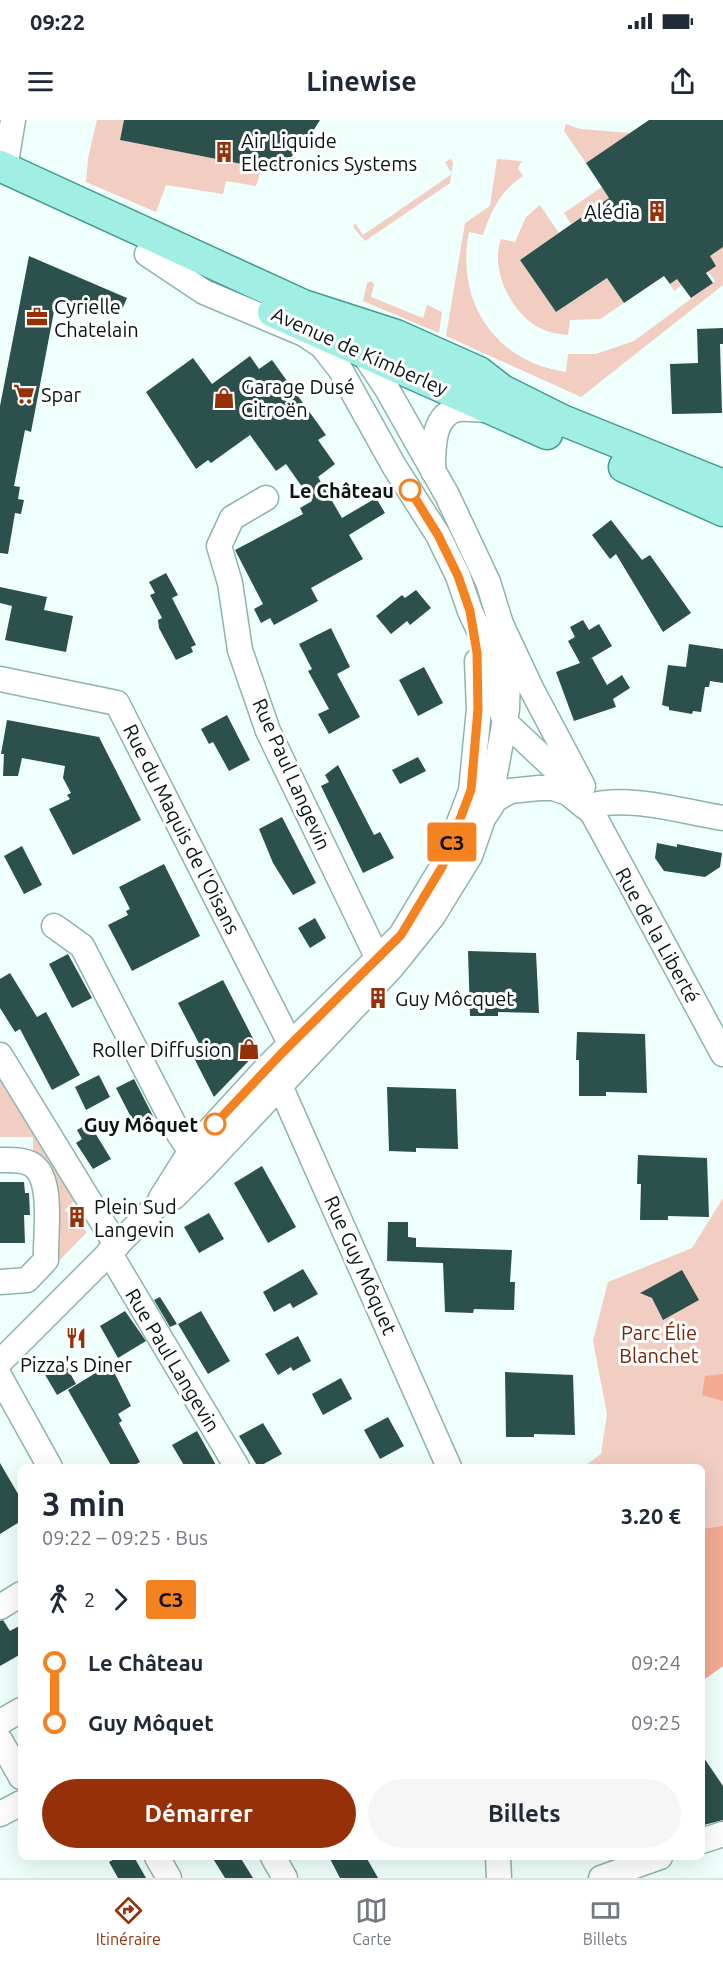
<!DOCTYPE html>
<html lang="fr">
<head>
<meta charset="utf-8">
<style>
  :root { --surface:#fff; --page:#f6f6f7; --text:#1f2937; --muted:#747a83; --line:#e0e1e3; --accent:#963008 }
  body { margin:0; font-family:Ubuntu,sans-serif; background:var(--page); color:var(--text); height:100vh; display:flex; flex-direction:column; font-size:22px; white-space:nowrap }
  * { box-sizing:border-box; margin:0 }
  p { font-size:20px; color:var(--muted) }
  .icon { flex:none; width:33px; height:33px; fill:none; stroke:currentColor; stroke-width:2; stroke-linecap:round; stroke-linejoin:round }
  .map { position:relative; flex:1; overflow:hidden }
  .side { position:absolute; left:18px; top:1344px; width:687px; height:396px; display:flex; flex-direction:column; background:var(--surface); border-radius:9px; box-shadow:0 6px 24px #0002 }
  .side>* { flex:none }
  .badge { padding:0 12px; border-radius:4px; font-size:21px; line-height:39px }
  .map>.badge { position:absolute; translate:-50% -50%; box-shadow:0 0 0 3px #fff }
  .legs { display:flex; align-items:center; gap:9px; height:66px; padding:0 24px; font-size:20px }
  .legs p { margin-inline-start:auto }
  .headline { display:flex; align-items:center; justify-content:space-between; height:102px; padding:0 24px }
  h1 { font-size:33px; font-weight:700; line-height:45px }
  .action { display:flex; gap:12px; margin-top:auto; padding:12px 24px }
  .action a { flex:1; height:69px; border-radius:36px; background:var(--accent); color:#fff; font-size:24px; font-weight:700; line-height:69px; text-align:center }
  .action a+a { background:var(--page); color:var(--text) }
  ul { padding:0 24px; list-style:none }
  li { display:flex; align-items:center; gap:21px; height:60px; font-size:22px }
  li i { display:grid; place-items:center; width:9px; height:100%; margin:0 8px; background:currentColor }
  li i::after { content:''; width:15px; height:15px; margin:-8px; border:4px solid; border-radius:50%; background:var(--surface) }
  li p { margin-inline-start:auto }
  li:first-child i { background:linear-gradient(#0000 50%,currentColor 0) }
  li:last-child i { background:linear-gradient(currentColor 50%,#0000 0) }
  .status { display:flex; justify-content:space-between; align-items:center; height:42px; padding:0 30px; background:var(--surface); direction:ltr }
  .status svg { height:16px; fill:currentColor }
  header { display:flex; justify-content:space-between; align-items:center; height:78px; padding:0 24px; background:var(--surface); font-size:27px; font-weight:700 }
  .menu { display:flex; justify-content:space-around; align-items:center; height:84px; border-top:2px solid var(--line); background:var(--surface); font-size:16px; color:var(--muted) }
  .menu a { display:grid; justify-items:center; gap:3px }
  .menu .on { color:var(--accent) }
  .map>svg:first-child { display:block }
  .green { fill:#f2cdc2 }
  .forest { fill:#f4aa93 }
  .building { fill:#2c504b }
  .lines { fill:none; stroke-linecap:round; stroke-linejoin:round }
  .minor-casing { stroke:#8db4ae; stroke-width:27 }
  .major-casing { stroke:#439b91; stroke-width:33 }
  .minor { stroke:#fff; stroke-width:24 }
  .major { stroke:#a1eee5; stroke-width:30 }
  .line-1-casing { stroke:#fff; stroke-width:14 }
  .line-1 { stroke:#f58220; stroke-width:9 }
  .stop-1-dot { fill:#fff; stroke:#f58220; stroke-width:3 }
  .labels { text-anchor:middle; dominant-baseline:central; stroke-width:6; stroke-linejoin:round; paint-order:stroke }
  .poi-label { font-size:20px; fill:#071614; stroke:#fff; text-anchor:start }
  .street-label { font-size:20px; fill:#071614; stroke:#fff }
  .stop-label { font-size:20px; font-weight:bold; fill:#071614; stroke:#fff; text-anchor:end }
  .park-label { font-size:20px; fill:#75260a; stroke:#fff }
</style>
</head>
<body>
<div class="status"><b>09:22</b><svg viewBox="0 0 49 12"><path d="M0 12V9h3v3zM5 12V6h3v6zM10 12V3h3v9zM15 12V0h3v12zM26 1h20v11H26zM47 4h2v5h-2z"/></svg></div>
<header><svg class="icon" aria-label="menu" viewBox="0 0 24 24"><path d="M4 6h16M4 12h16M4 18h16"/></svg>Linewise<svg class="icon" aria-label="share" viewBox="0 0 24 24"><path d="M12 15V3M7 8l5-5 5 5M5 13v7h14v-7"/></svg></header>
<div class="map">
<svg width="723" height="1758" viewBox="0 0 723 1758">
  <rect width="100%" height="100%" fill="#effffc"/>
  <g class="green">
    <polygon points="97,0 124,0 120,20 262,48 256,66 226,61 223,74 166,65 156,92 86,62 88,38"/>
    <polygon points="566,4 580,9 630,13 586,43 564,11"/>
    <polygon points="451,39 453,42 450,63 365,121 353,107 355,103 363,115 452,54 445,42"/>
    <path d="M 497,39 L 522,41 L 518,48 L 523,56 C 501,71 491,90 483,115 L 469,112 C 455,181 495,242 566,252 L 568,234 L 596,234 L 634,221 L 715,161 L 705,147 L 674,171 L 670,164 L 723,127 L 723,165 L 581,277 L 446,216 L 465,103 L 490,86 Z"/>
    <polygon points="602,67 609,78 571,104 564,93"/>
    <path d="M 540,85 L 559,113 L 520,140 L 556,192 L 607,158 L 624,183 L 600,199 L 570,200 L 568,215 C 557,214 546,212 536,206 C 510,190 490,149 501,119 L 515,122 L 526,97 Z"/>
    <polygon points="371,161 374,164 371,177 423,198 427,185 442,192 439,213 363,181 367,163"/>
    <polygon points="0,957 79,1076 65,1090 87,1112 55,1145 33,1040 33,1017 0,1017"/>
    <polygon points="723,1078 723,1546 702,1561 702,1347 583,1347 601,1334 607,1294 593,1221 608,1162 692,1128"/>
  </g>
  <g class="forest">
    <polygon points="723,1254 723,1281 702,1275 705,1256"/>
    <polygon points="723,1406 723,1546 702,1561 702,1409"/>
  </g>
  <g class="building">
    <polygon points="124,0 320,0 308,19 278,51 120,20"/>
    <polygon points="649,0 723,0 723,127 710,136 716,146 706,153 713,163 691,178 677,159 670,164 664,156 624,183 607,158 556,192 520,140 609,78 586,43"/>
    <polygon points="29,136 127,178 120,194 56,181 31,312 25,310 14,366 20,367 18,379 24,380 21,394 15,393 8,434 0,433 0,286"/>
    <polygon points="723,208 723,224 720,224 722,293 672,294 670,244 698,243 697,209"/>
    <polygon points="250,236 259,249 272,240 326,315 318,320 335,344 318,357 342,398 376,378 385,393 349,415 363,439 311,468 318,481 274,505 270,498 261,503 254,489 263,484 235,430 303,394 300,388 312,381 286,344 276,351 250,315 211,343 208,340 196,349 146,272 193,238 212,264"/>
    <polygon points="611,400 642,440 650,435 691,493 663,512 616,434 610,439 592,415"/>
    <polygon points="166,453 178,475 172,478 196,525 191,527 193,532 176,540 159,508 158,500 162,498 150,475 155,473 149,462"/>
    <polygon points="0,467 47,477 44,490 73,496 66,532 5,520 12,486 0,483"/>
    <polygon points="416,470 431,488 410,505 407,501 391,514 376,496 402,475 405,478"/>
    <polygon points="583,500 589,510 599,504 612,526 588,540 592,538 607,565 622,555 630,568 613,579 616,587 574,601 556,552 580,543 568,521 575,517 570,507"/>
    <polygon points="331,508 350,547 337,554 360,597 329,614 318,594 329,589 308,551 312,549 299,524"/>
    <polygon points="689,524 723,529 723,563 710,561 709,567 705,567 701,592 693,591 692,594 669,590 669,587 662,585 668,545 686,547"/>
    <polygon points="424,547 443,583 418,596 399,560"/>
    <polygon points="227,595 250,640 229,651 213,622 209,624 201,609"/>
    <polygon points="7,600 99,617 141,700 73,735 49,689 70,679 67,675 71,673 63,658 65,646 22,638 18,656 3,656 4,634 1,634"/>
    <polygon points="418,637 426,651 400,664 392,650"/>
    <polygon points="338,645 374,715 380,712 394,738 363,753 321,666 329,662 325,655"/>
    <polygon points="282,697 316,763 293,775 273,743 259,709"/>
    <polygon points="657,723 677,727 677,724 722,733 720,747 705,757 664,751 655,738"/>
    <polygon points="22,726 42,765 24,774 4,736"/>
    <polygon points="164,744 200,816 132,851 108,805 128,795 126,791 130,789 119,767"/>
    <polygon points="315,798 326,818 310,828 298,808"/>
    <polygon points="468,831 536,833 539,893 498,892 498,896 470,896"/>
    <polygon points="68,834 92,878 72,888 49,844"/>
    <polygon points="10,853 37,897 46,892 80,955 52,970 20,909 15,912 0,888 0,859"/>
    <polygon points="223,860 259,930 214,977 194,938 204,933 178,883"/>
    <polygon points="577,912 645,914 647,973 606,972 606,976 579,976 579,940 576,940"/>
    <polygon points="99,955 110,977 86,990 75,967"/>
    <polygon points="134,959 154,998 136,1007 116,968"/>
    <polygon points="387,967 456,969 458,1029 416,1028 416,1032 389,1031"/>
    <polygon points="89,1003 111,1039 93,1049 76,1023 82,1019 77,1010"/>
    <polygon points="638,1035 707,1038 709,1097 668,1096 668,1100 640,1100 641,1064 637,1064"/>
    <polygon points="262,1046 296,1107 268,1123 234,1063"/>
    <polygon points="0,1062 24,1062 25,1073 29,1073 30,1095 24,1095 25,1123 0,1123"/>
    <polygon points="209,1093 224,1119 199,1133 184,1107"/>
    <polygon points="388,1102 408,1102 408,1117 416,1118 416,1127 512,1130 510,1162 515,1162 514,1190 474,1189 473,1193 445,1192 443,1143 387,1141"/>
    <polygon points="303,1149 318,1174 293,1188 290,1183 274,1192 263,1172"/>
    <polygon points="682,1150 699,1180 663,1200 652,1178 640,1173"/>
    <polygon points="160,1177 177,1204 170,1207 154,1180"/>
    <polygon points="125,1191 146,1221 118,1238 100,1206"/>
    <polygon points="201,1191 230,1241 208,1254 178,1204"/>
    <polygon points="298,1216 311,1241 293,1251 291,1247 278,1255 265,1234"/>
    <polygon points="64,1242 76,1264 57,1275 44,1253"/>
    <polygon points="110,1244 131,1286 118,1294 122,1301 119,1303 140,1342 131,1347 112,1347 68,1270"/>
    <polygon points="505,1252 573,1255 575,1315 534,1314 534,1317 506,1317"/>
    <polygon points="341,1258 352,1279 323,1295 312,1274"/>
    <polygon points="388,1297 404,1326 380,1339 364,1310"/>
    <polygon points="263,1303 282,1334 258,1347 239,1316"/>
    <polygon points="197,1311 217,1347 185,1347 172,1325"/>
    <polygon points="0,1343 21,1379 21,1401 0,1414"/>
    <polygon points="3,1500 10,1511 21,1505 21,1534 0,1546 0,1501"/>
    <polygon points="702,1635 723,1666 723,1700 704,1705"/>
    <polygon points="118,1737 134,1737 146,1758 118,1758 109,1742"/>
    <polygon points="212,1737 240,1737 253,1758 225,1758"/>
    <polygon points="329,1737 366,1737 378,1758 340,1758"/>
  </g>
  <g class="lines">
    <defs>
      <g id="minor">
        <polyline points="5,48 13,0"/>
        <polyline points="147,134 204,172 304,214 322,226 340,249 394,346 438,415 458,456 470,491 483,519 490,557 505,602 569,662 594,696 723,934"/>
        <polyline points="361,230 387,269 447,375 488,462 501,504 531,568 583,666"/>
        <path d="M 433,351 C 433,330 432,293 459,289 C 468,288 479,290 488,290"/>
        <polyline points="266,378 232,398 219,426 230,463 240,530 268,611 378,839 390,846"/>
        <polyline points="0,559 117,583 297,937"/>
        <path d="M 487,693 L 495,680 L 510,671 L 539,668 L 553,668 L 568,673 L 585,687 C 628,674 680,691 723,698"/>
        <polyline points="54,806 82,826 179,1014 199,1044"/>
        <polyline points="0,935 117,1126"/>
        <polyline points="274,952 449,1347"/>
        <path d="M 0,1040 C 11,1040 28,1039 36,1048 C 53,1065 45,1116 46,1140 L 27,1160 L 0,1162"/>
        <polyline points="161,1078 190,1032 215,1004 270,944 401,815 442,747 471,671 479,589 477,541"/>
        <polyline points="109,1132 237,1347"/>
        <polyline points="0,1242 157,1085 174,1077 203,1048 392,847 433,796 470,736 491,676 507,589 508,558 501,504"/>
        <polyline points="0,1257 50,1347"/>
        <polyline points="0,1487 21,1474"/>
        <polyline points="0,1602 21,1590"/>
        <polyline points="0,1620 21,1657"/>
        <polyline points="0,1694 21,1683"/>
        <polyline points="702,1721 723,1714"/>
        <polyline points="157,1737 169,1758"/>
        <polyline points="273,1737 285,1758"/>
        <polyline points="498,1737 499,1758"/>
        <polyline points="601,1758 660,1737"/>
      </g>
      <g id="major">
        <polyline points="0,46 303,185 396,215 479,252 502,270 562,300 723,365"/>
        <polyline points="273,192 547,314"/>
        <polyline points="624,347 723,391"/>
      </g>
    </defs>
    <use href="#minor" class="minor-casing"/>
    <use href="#major" class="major-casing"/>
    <use href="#minor" class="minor"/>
    <use href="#major" class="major"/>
  </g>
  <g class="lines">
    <defs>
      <polyline id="line-1" points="215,1004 281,934 401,815 442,747 471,670 478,589 477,533 470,491 458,456 438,415 410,370"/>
    </defs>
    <use href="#line-1" class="line-1-casing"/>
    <use href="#line-1" class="line-1"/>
  </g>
  <defs>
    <symbol id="building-bare" viewBox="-9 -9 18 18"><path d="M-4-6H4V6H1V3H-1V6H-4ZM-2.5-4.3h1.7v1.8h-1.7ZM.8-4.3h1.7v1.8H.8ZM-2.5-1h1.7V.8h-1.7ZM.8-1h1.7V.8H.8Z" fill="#963008" stroke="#fff" stroke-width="2.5" paint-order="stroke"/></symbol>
    <symbol id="office-bare" viewBox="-9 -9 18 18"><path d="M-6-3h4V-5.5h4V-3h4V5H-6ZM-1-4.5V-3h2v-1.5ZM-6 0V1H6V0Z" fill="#963008" stroke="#fff" stroke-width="2.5" paint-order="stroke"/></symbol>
    <symbol id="supermarket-bare" viewBox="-9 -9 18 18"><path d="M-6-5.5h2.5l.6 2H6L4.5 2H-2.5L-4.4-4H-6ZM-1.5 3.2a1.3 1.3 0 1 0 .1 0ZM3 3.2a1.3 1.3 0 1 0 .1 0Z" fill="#963008" stroke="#fff" stroke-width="2.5" paint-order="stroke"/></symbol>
    <symbol id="shop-bare" viewBox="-9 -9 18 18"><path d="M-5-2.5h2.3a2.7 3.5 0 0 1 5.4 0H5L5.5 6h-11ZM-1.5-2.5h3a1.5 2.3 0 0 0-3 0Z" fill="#963008" stroke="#fff" stroke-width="2.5" paint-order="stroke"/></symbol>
    <symbol id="restaurant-bare" viewBox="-9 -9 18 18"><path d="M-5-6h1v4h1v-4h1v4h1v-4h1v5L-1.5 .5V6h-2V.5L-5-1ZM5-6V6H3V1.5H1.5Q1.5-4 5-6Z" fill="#963008" stroke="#fff" stroke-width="2.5" paint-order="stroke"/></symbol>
  </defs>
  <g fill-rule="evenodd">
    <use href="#building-bare" x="209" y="17" width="30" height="30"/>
    <use href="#building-bare" x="642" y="76" width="30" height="30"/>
    <use href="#office-bare" x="22" y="182" width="30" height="30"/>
    <use href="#supermarket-bare" x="9" y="259" width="30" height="30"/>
    <use href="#shop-bare" x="209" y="263" width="30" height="30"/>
    <use href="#building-bare" x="363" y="863" width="30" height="30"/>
    <use href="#shop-bare" x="234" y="914" width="30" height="30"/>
    <use href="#building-bare" x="62" y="1082" width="30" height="30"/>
    <use href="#restaurant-bare" x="61" y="1203" width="30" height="30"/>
  </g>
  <g class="stop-1-dot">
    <circle cx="410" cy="370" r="10"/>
    <circle cx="215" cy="1004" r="10"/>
  </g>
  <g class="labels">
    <g class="poi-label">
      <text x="241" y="20">Air Liquide<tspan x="241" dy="23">Electronics Systems</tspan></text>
      <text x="640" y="91" text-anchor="end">Alédia</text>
      <text x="54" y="186">Cyrielle<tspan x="54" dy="23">Chatelain</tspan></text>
      <text x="241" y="266">Garage Dusé<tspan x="241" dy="23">Citroën</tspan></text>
      <text x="41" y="274">Spar</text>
      <text x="395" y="878">Guy Môcquet</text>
      <text x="232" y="929" text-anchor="end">Roller Diffusion</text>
      <text x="94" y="1086">Plein Sud<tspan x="94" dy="23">Langevin</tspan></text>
      <text x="76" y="1244" text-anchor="middle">Pizza's Diner</text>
    </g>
    <g class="street-label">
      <text transform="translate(360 231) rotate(24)">Avenue de Kimberley</text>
      <text transform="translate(292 654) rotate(66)">Rue Paul Langevin</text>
      <text transform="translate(182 709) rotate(63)">Rue du Maquis de l'Oisans</text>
      <text transform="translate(658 815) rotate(61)">Rue de la Liberté</text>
      <text transform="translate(361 1145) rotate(66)">Rue Guy Môquet</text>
      <text transform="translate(173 1240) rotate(59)">Rue Paul Langevin</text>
    </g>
    <g class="stop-label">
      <text x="394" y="370">Le Château</text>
      <text x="198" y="1004">Guy Môquet</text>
    </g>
    <g class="park-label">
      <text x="659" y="1212">Parc Élie<tspan x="659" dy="23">Blanchet</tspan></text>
    </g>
  </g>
</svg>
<b class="badge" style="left:452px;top:722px;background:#f58220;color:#111">C3</b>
<section class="side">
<div class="headline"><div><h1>3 min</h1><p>09:22 – 09:25 · Bus</p></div><b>3.20 €</b></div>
<div class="legs"><svg class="icon" aria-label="walk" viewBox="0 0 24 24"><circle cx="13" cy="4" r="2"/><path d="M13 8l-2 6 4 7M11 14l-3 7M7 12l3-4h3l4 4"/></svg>2<svg class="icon" aria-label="forward" viewBox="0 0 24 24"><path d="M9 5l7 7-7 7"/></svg><b class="badge" style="background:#f58220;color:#111">C3</b></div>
<ul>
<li><i style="color:#f58220"></i><b>Le Château</b><p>09:24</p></li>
<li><i style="color:#f58220"></i><b>Guy Môquet</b><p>09:25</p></li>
</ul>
<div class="action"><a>Démarrer</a><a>Billets</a></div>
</section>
</div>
<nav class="menu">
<a class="on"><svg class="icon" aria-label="directions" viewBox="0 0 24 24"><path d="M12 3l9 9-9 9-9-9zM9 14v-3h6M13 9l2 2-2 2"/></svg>Itinéraire</a>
<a><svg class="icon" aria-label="map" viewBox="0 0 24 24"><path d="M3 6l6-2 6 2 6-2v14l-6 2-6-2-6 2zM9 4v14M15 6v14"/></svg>Carte</a>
<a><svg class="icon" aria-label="tickets" viewBox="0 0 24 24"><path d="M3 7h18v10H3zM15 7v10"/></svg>Billets</a>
</nav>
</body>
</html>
